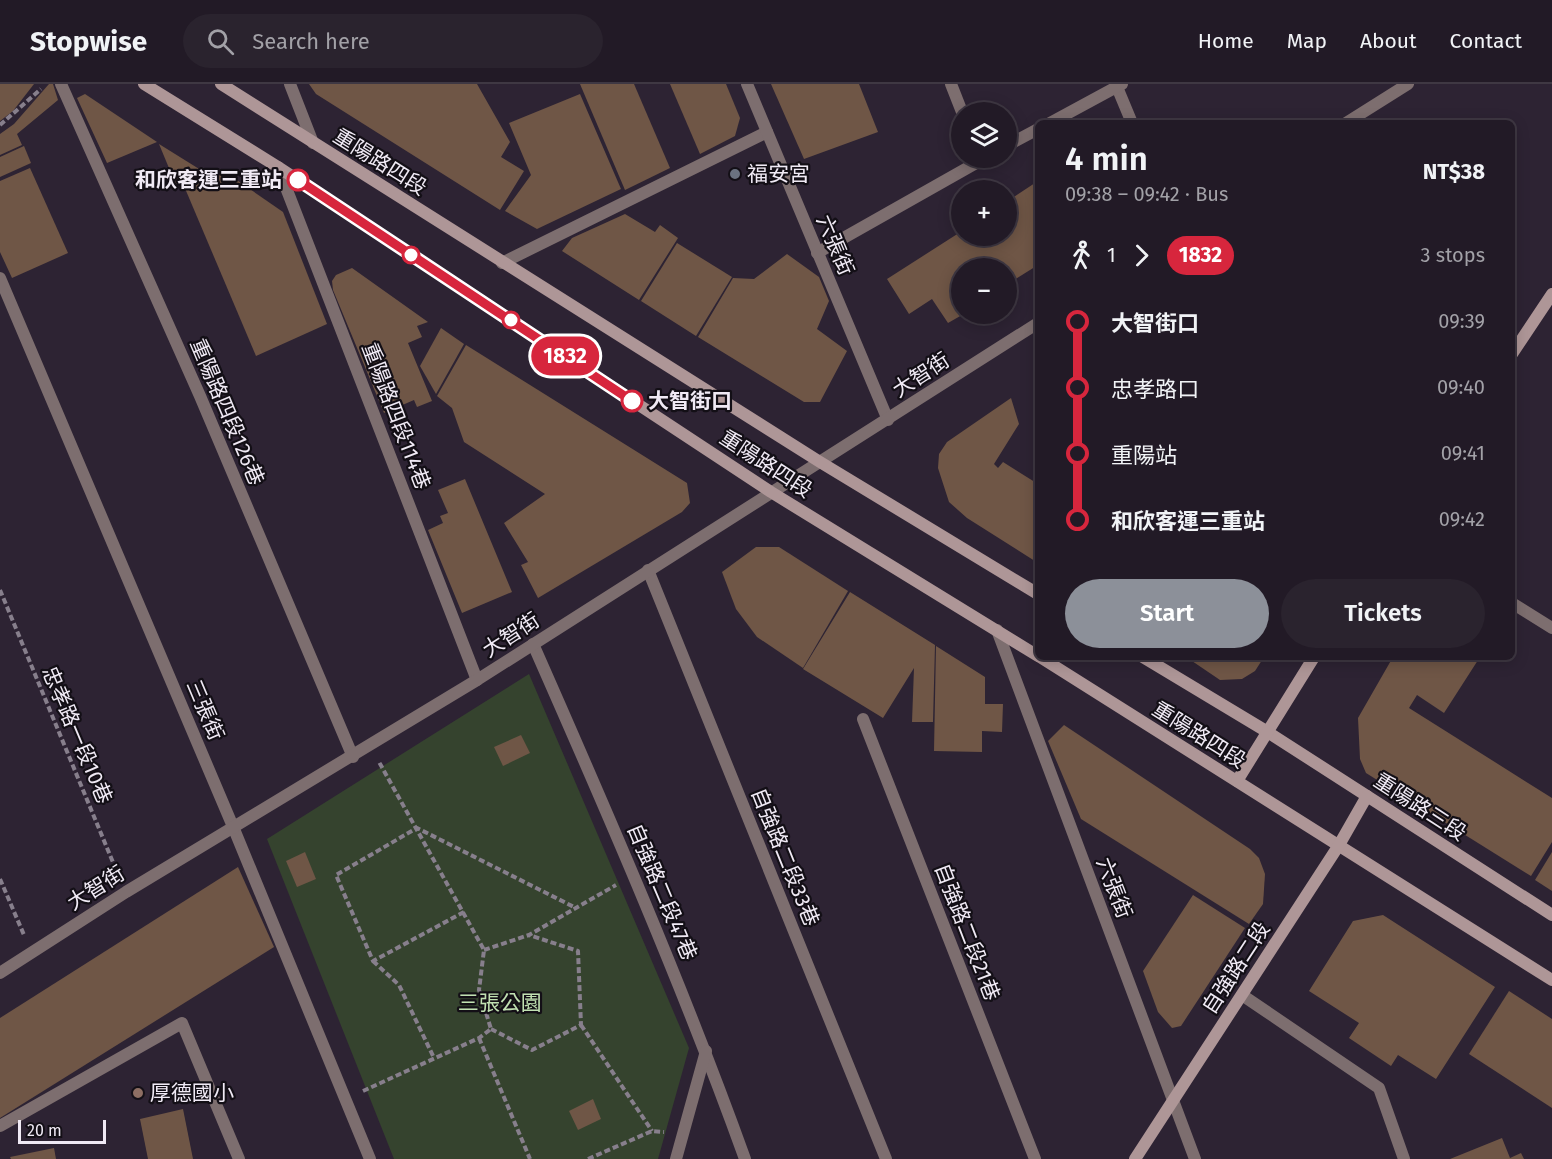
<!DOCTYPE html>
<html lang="en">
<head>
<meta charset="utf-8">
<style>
  :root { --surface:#221a26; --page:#2a232e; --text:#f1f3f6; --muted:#a2a1a7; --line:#3f3843; --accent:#8c9099 }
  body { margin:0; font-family:"Fira Sans","Noto Sans TC",sans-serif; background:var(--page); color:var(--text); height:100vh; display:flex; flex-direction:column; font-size:22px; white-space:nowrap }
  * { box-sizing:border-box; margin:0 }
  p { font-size:20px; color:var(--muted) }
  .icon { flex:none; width:33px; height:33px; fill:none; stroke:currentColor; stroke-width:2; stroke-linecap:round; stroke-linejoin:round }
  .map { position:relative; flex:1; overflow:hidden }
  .drawer { position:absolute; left:1035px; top:36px; width:480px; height:540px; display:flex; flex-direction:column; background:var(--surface); border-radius:9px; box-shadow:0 3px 15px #0003,0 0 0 2px var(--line) }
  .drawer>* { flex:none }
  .badge { padding:0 12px; border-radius:20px; font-size:21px; line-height:39px }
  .tools { position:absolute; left:951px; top:18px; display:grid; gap:12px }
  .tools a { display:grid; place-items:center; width:66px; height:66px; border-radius:50%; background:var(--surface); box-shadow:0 3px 15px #0003,0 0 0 2px var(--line); font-size:30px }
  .scale { position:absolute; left:18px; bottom:15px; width:88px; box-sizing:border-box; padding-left:6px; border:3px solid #f0eaf5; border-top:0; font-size:16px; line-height:21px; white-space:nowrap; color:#f0eaf5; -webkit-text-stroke:4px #130f16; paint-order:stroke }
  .map>.badge { position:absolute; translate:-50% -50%; box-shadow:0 0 0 3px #fff }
  .legs { display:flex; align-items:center; gap:9px; height:66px; padding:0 30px; font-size:20px }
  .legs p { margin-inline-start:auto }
  .summary { display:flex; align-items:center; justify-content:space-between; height:102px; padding:0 30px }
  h1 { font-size:33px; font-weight:600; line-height:45px }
  .action { display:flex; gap:12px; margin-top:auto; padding:12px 30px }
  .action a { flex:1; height:69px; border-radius:36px; background:var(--accent); color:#fff; font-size:24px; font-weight:600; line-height:69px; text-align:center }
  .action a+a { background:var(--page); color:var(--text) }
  ul { padding:0 30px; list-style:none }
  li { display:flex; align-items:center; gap:21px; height:66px; font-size:22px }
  li i { display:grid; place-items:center; width:9px; height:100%; margin:0 8px; background:currentColor }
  li i::after { content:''; width:15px; height:15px; margin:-8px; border:4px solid; border-radius:50%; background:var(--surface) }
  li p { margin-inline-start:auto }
  li:first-child i { background:linear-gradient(#0000 50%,currentColor 0) }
  li:last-child i { background:linear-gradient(currentColor 50%,#0000 0) }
  header { display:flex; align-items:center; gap:36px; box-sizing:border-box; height:84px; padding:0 30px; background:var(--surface); border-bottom:2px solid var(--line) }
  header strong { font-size:28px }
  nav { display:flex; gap:33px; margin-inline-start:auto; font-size:21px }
  .search { width:420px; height:54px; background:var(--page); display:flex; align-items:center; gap:15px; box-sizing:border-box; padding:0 21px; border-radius:33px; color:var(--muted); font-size:22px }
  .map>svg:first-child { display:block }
  .green { fill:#35432e }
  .building { fill:#6f5646 }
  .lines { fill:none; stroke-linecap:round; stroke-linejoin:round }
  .path { stroke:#877f8c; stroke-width:4; stroke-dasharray:6 3; stroke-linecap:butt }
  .lane { stroke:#7d6e6f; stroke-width:12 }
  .street { stroke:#7d6e6f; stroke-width:12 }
  .secondary { stroke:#ae9697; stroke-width:12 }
  .line-1-casing { stroke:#fff; stroke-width:14 }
  .line-1 { stroke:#d7263d; stroke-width:9 }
  .worship-dot { fill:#6b7280; stroke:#130f16; stroke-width:2 }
  .stop-1-dot { fill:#fff; stroke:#d7263d; stroke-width:3 }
  .education-dot { fill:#8d6e63; stroke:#130f16; stroke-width:2 }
  .labels { text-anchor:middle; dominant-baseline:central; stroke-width:4.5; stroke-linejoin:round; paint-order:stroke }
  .street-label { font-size:21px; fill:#f0eaf5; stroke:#130f16 }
  .poi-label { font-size:21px; fill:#f0eaf5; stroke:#130f16; text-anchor:start }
  .stop-label { font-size:21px; font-weight:bold; fill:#f0eaf5; stroke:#130f16; text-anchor:end }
  .park-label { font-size:21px; fill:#c1e1b2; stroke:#130f16 }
</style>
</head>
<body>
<header>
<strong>Stopwise</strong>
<div class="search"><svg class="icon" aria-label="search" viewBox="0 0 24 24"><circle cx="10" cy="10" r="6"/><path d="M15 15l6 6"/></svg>Search here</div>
<nav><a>Home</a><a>Map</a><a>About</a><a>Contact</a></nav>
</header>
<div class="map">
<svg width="1552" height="1075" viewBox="0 0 1552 1075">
  <rect width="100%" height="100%" fill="#2d2333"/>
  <polygon class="green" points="529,590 689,964 658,1075 394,1075 267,755"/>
  <g class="building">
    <polygon points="0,0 34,0 13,27 0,37"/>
    <polygon points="49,0 53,0 58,16 17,50 22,61 0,71 0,50 14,40"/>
    <polygon points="309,0 477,0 510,58 501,73 524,87 500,126 316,10"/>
    <polygon points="580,0 634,0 670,84 625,106"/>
    <polygon points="670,0 726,0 740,34 735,52 700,70"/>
    <polygon points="771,0 859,0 878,48 804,75"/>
    <polygon points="85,10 157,58 107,79 77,14"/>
    <polygon points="580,10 621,105 537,145 505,127 531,91 509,39"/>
    <polygon points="159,60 204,88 176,101"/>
    <polygon points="24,62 31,79 0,93 0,73"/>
    <polygon points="30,84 68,169 12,194 0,168 0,97"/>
    <polygon points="221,85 283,128 327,240 256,272 184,102"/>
    <polygon points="1038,97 1038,181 1006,201 1006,184 962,184 962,231 948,239 932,215 909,230 887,195 962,147 962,152 1006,152 1006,118"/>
    <polygon points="625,130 655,148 660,141 678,154 639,216 562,167 572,154"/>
    <polygon points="677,159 732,193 696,252 641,217"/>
    <polygon points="787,170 819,193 829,217 817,245 847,267 820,318 804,318 698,253 733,194 754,195"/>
    <polygon points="352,184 428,238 417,242 422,253 408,259 432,317 417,323 414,316 384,329 333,206 332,197 336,191"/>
    <polygon points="441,244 464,260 436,310 420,282"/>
    <polygon points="466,261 687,399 690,419 682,428 538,514 521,481 528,478 504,439 545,410 464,358 452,324 437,312"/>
    <polygon points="1011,314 1019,340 994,380 998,384 1003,378 1038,400 1038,479 967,434 949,418 938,384 939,370 947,358"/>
    <polygon points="465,395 512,508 462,529 428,446 443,439 440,432 448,429 438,406"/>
    <polygon points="756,463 779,463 848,507 803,584 757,553 736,525 722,488"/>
    <polygon points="850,508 935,561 933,638 912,638 914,584 883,634 803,585"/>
    <polygon points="936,562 985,593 985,620 1003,620 1002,648 982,647 982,668 934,667"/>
    <polygon points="1194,573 1264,573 1255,587 1242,595 1220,596 1192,577"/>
    <polygon points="1393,573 1480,573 1444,629 1417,611 1409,624 1552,714 1552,758 1531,792 1366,689 1360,675 1358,634"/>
    <polygon points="1064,641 1250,765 1259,774 1265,790 1263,820 1249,840 1081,735 1048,657"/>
    <polygon points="521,651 530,669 503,682 494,663"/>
    <polygon points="305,768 316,795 297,803 286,777"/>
    <polygon points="1552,768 1552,807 1535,796"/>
    <polygon points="238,783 274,863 0,1034 0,934"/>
    <polygon points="1193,811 1245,844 1181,942 1172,944 1158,928 1143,887"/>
    <polygon points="1383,831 1495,903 1436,995 1398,971 1391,982 1349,954 1359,939 1309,907 1353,837"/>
    <polygon points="1509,907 1552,935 1552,1024 1469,970"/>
    <polygon points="593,1015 601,1035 578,1046 569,1027"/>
    <polygon points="183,1025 193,1075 148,1075 140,1035"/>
    <polygon points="1502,1054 1510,1074 1521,1069 1524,1075 1450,1075"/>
    <polygon points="54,1064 56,1075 11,1075 10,1073"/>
  </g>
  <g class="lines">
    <g class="path">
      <polyline points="0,41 41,5"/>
      <polyline points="0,506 117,788"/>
      <polyline points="0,795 24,851"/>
      <polyline points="464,828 373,877 336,791 417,744 574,823"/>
      <polyline points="484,866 529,851 616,801"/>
      <polyline points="373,877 399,901 434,974"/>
      <polyline points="581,941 652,1047"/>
      <polyline points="491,945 532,966 581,941 578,867 529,851"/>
      <polyline points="479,954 530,1075"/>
      <polyline points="363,1007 479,954 491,945 479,906 484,866 379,678"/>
      <polyline points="588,1075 652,1047 664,1048"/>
    </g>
    <g class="lane">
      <polyline points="61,0 200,312 353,673"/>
      <polyline points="290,0 313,59"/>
      <polyline points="951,0 962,28"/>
      <polyline points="1117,3 1132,39"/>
      <polyline points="1050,39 1122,0"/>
      <polyline points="1006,62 1038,45"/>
      <polyline points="278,83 477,596"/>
      <polyline points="817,169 985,74"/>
      <polyline points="502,179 767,48"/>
      <polyline points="0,194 234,745"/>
      <polyline points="648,486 886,1075"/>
      <polyline points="1512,519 1552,544"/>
      <path d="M 533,560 C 608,730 682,900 745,1075"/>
      <polyline points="863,635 1035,1075"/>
      <polyline points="1242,911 1379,1004 1404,1075"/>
      <polyline points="0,1042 182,939 239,1075"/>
      <polyline points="676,1075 706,967"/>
    </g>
    <g class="street">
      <polyline points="747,0 888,336"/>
      <polyline points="1346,39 1408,0"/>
      <polyline points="997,546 1195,1075"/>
      <polyline points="234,745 370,1075"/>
      <polyline points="0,889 126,808 477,596 1038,239"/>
    </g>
    <g class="secondary">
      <polyline points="144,0 278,83 771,408 1038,572"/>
      <polyline points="221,0 820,378 1038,510"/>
      <polyline points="1512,270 1552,210"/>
      <polyline points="1040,573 1552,896"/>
      <polyline points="1143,573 1266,647 1552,831"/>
      <polyline points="1237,697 1314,573"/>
      <polyline points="1135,1075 1339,761 1367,712"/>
    </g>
  </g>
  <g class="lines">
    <defs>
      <polyline id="line-1" points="298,96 632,317"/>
    </defs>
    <use href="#line-1" class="line-1-casing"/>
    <use href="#line-1" class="line-1"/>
  </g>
  <circle class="worship-dot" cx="735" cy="90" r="6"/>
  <g class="stop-1-dot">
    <circle cx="298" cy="96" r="10"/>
    <circle cx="411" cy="171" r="8"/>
    <circle cx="511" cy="236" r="8"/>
    <circle cx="632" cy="317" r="10"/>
  </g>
  <circle class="education-dot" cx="138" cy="1009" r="6"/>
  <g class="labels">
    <g class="street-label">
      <text transform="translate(380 78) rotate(32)">重陽路四段</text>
      <text transform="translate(835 161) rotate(67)">六張街</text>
      <text transform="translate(921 291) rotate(-33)">大智街</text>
      <text transform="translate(227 328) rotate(67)">重陽路四段126巷</text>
      <text transform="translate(396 332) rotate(69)">重陽路四段114巷</text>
      <text transform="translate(766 380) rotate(33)">重陽路四段</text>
      <text transform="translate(511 551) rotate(-33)">大智街</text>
      <text transform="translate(205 626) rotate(67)">三張街</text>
      <text transform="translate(77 651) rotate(67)">忠孝路一段10巷</text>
      <text transform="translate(1199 651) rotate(32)">重陽路四段</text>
      <text transform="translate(1420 723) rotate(33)">重陽路三段</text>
      <text transform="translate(785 773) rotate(68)">自強路二段33巷</text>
      <text transform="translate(96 804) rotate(-32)">大智街</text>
      <text transform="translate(1114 804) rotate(69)">六張街</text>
      <text transform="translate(662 808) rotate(67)">自強路二段47巷</text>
      <text transform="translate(967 848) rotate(69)">自強路二段21巷</text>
      <text transform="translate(1236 884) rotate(-57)">自強路二段</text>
    </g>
    <g class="poi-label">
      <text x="747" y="90">福安宮</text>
      <text x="150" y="1009">厚德國小</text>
    </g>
    <g class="stop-label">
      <text x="282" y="96">和欣客運三重站</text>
      <text x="648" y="317" text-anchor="start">大智街口</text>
    </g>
    <g class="park-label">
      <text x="500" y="919">三張公園</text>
    </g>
  </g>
</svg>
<div class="tools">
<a><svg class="icon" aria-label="layers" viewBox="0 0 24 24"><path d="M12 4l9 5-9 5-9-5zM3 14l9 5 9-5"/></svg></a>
<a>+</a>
<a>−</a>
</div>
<div class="scale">20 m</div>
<b class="badge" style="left:565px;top:272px;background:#d7263d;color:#fff">1832</b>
<section class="drawer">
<div class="summary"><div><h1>4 min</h1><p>09:38 – 09:42 · Bus</p></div><b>NT$38</b></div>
<div class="legs"><svg class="icon" aria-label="walk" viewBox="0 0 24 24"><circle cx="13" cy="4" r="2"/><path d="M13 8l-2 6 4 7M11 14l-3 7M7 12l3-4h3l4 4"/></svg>1<svg class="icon" aria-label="forward" viewBox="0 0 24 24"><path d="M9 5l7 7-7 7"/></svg><b class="badge" style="background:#d7263d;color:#fff">1832</b><p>3 stops</p></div>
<ul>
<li><i style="color:#d7263d"></i><b>大智街口</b><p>09:39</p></li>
<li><i style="color:#d7263d"></i><span>忠孝路口</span><p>09:40</p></li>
<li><i style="color:#d7263d"></i><span>重陽站</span><p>09:41</p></li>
<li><i style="color:#d7263d"></i><b>和欣客運三重站</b><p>09:42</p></li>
</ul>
<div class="action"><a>Start</a><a>Tickets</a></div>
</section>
</div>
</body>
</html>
